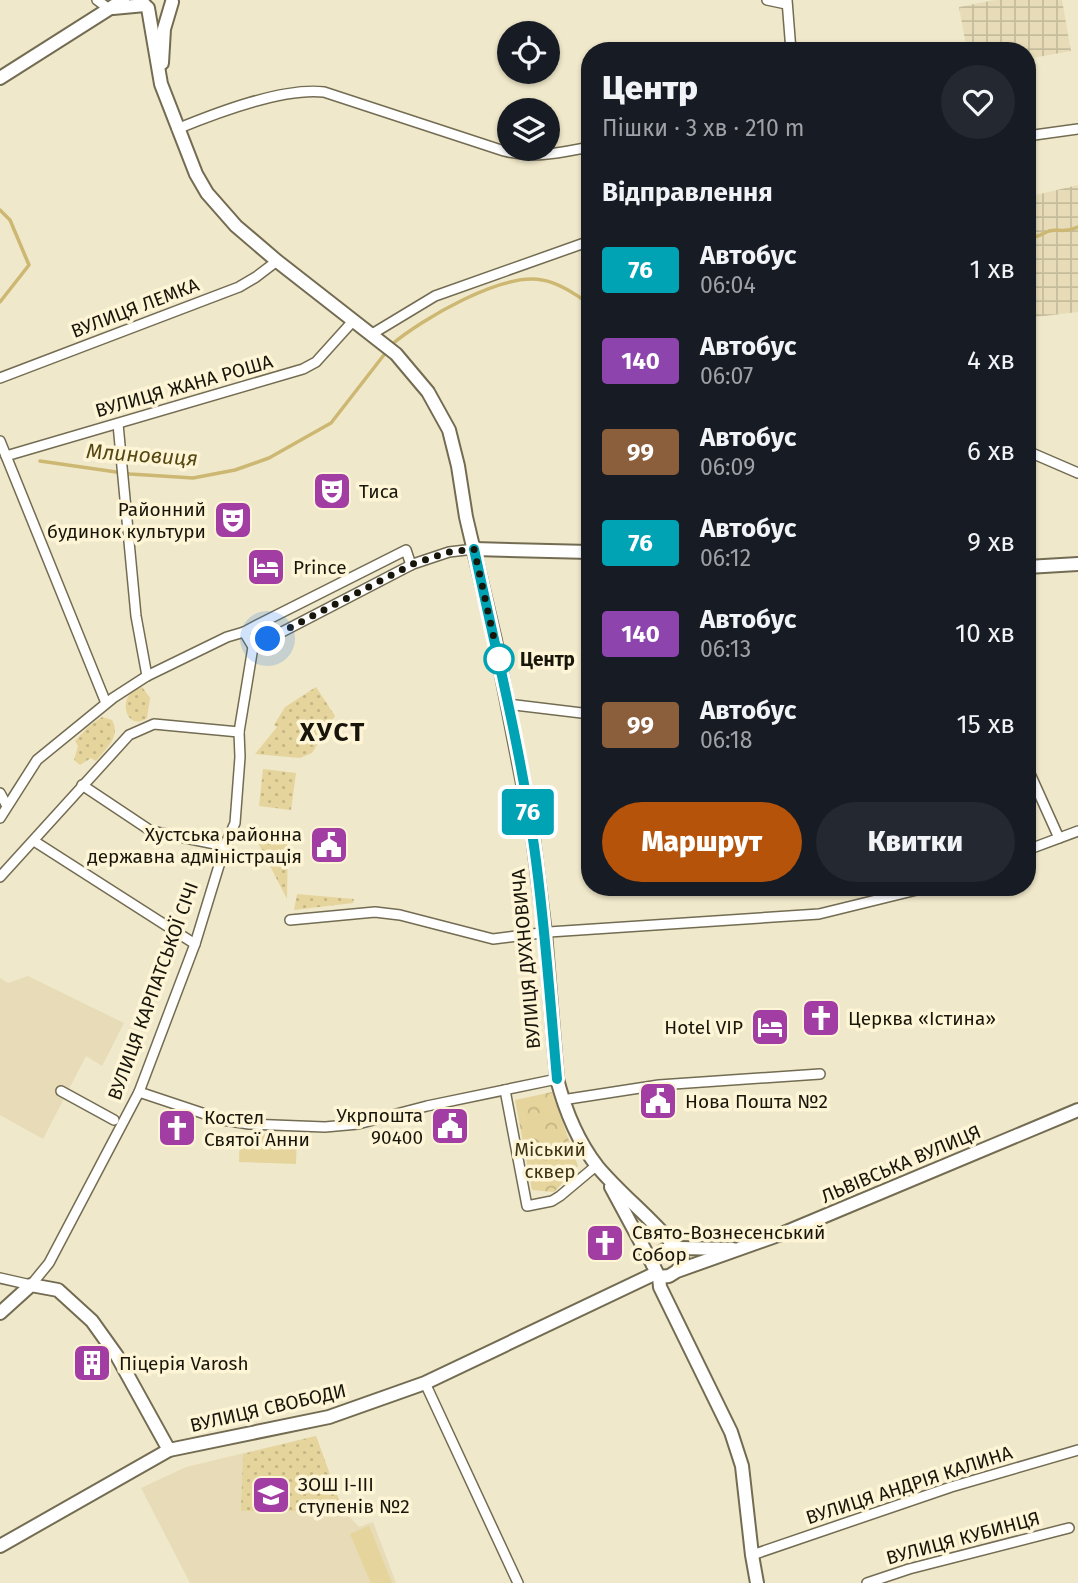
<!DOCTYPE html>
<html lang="uk">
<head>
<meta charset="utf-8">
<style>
  :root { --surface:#171b24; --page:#242831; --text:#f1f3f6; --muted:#9ea1a6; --accent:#b45309 }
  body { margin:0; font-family:"Fira Sans",sans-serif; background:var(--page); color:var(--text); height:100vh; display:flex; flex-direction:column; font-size:26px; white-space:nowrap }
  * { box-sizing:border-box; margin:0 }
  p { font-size:23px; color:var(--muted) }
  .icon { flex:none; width:38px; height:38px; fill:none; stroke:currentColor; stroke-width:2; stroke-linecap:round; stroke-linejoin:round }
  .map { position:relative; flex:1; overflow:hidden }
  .sheet { position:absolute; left:581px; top:42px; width:455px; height:854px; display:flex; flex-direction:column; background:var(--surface); border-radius:28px; box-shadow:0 2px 5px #0004 }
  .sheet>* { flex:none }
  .badge { padding:0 14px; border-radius:5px; font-size:24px; line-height:46px }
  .buttons { position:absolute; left:497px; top:21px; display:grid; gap:14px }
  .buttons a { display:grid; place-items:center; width:63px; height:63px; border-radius:50%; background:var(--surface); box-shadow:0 2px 5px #0004; font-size:35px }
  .you { position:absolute; width:35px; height:35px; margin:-18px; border:5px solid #fff; border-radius:50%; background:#1a73e8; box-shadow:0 0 0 10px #1a73e833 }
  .map>.badge { position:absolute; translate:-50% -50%; box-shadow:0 0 0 4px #fff }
  h2 { padding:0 21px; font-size:26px; line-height:63px }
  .round { display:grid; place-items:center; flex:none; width:74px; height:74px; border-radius:37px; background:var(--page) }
  .summary { display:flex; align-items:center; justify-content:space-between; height:119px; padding:0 21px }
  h1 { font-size:33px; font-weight:800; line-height:52px }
  .button { display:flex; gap:14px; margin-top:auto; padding:14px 21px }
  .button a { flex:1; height:80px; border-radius:42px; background:var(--accent); color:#fff; font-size:28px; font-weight:800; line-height:80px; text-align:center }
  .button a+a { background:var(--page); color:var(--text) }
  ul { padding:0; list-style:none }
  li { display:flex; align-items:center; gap:21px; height:91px; padding:0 21px }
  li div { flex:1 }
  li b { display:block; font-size:26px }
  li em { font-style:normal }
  li .badge { min-width:77px; font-weight:700; text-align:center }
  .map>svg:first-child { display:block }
  .built { fill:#e7dcb7 }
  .industrial { fill:url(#industrial-grid) }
  .grass { fill:url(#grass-dots) }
  .park { fill:url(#park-crowns) }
  .pitch { fill:#e5d49b }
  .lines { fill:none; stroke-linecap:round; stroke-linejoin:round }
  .stream { stroke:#ccb872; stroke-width:3.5 }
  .street-casing { stroke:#736c52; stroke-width:12 }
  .secondary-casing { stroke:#736c52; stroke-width:16 }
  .street { stroke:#fff; stroke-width:9 }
  .secondary { stroke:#fff; stroke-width:12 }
  .line-casing { stroke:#fff; stroke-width:16 }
  .line { stroke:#00a3b4; stroke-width:10 }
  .walk { stroke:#18150b; stroke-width:7; stroke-dasharray:0 12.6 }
  .stop-dot { fill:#fff; stroke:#00a3b4; stroke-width:3.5 }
  .labels { text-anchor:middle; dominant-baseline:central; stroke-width:7; stroke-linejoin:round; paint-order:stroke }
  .street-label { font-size:19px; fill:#18150b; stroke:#fef5d7 }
  .poi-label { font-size:19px; fill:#18150b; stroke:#fef5d7; text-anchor:start }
  .stop-label { font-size:19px; font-weight:bold; fill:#18150b; stroke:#fef5d7; text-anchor:start }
  .park-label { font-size:19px; fill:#3c3314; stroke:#fef5d7 }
  .water-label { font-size:21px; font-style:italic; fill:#554710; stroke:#fef5d7 }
  .district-label { font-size:26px; font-weight:bold; letter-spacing:2px; fill:#18150b; stroke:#fef5d7 }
</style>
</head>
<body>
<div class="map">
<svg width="1078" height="1583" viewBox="0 0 1078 1583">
  <defs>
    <pattern id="industrial-grid" width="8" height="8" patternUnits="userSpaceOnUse" patternTransform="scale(1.75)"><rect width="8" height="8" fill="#e7dcb7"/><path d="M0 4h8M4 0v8" fill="none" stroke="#c5bc9c"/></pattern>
    <pattern id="grass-dots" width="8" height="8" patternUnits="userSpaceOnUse" patternTransform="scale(1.75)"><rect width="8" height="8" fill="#e5d49b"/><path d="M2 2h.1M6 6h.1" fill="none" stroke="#c4b584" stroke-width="1.8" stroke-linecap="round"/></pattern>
    <pattern id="park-crowns" width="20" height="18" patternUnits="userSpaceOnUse" patternTransform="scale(1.75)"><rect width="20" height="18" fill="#e5d49b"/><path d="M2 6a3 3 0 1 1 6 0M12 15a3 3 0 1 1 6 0" fill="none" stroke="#c4b584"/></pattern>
  </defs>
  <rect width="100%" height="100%" fill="#f0e8ca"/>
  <g class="built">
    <polygon points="28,976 124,1023 102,1066 86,1056 43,1139 0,1115 0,978 8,983"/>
    <polygon points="316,1436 343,1511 343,1517 349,1516 359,1527 373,1522 396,1583 190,1583 141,1488 186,1467"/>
  </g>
  <g class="industrial">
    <polygon points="995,0 1062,0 1071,51 1027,59 1027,51 967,51 959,7"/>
    <polygon points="1078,185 1078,312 1027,318 1027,197"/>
  </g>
  <g class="grass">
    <path d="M 142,687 L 150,698 L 147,718 C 125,734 115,692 142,687 Z"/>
    <polygon points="316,687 335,716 312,753 300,758 255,754 277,727 274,725 285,707"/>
    <path d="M 102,717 L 112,720 C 121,737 107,747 96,761 L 91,758 L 80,765 L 74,760 L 78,746 L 75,741 L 88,727 Z"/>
    <polygon points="263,769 296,773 291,810 259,806"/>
    <polygon points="252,831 288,834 287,900 287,899"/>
    <polygon points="297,894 354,899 353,903 294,910"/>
    <polygon points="316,1436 343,1511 241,1511 243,1454"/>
  </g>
  <polygon class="park" points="552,1092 578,1166 554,1192 532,1190 515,1100"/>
  <g class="pitch">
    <polygon points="240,1133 297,1135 296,1164 239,1162"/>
    <polygon points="369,1526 392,1583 371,1583 350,1534"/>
  </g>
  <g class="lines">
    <g class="stream">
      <polyline points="0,210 10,220 29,265 0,302"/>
      <path d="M 1027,237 C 1040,237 1039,235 1049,231 C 1059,228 1063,234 1078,227"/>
      <path d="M 391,345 C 422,319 502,272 542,280 C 557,282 578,295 590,305"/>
      <polyline points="40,461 130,474 193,478 235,470 269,458 331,423 387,351"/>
    </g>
    <defs>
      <g id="street">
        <polyline points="97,0 109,9"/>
        <polyline points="767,0 786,4"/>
        <polyline points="787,0 791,51"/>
        <path d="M 177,129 C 216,113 283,87 324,92 L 504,151 C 536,159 558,153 590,147"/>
        <polyline points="1027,136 1078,129"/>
        <polyline points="372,334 435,296 590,241"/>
        <polyline points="0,378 239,287 256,277 277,261"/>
        <polyline points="118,424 136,616 147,676"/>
        <polyline points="0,441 106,703"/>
        <polyline points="1027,451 1078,473"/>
        <polyline points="6,456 303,369 316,362 353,321"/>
        <polyline points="253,647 244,632 257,625 406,550 411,565"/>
        <polyline points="507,704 590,714"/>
        <polyline points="1027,767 1059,838"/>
        <polyline points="82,785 151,831 225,846"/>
        <polyline points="0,793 7,806"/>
        <polyline points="0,818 37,760 113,698 147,676 227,637 244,632"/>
        <polyline points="34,841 195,944"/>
        <polyline points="1027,850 1078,831"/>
        <polyline points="0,877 129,735 154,724 239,732"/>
        <polyline points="290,920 375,912 400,915 493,939 549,932 819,914 929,887"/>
        <polyline points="505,1090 527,1206 552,1201 560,1196 597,1165"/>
        <polyline points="61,1091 114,1120"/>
        <polyline points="139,1092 223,1120 249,1124 325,1127 358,1124 427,1106 557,1079"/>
        <polyline points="562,1100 659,1085 820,1074"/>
        <polyline points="0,1278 31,1285 49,1263 139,1092 195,944 225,846 235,823 240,757 239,732 253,647 413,564 449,552 474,549"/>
        <polyline points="425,1383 518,1583"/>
        <polyline points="752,1555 951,1487 1078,1450"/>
        <polyline points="867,1583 909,1569 1069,1528"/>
      </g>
      <g id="secondary">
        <polyline points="113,8 145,5"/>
        <path d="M 148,8 L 161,84 L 196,174 L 207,193 L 236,226 L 277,261 L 396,354 L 428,392 L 449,430 L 458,466 L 466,517 L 495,640 L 532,830 L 545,933 L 557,1079 C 565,1110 577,1140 597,1166 C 621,1195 652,1218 676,1248"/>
        <polyline points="162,63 164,29 172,2"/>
        <polyline points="0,78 123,0"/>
        <polyline points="474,549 590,552"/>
        <polyline points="1027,567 1078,564"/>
        <polyline points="611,1187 653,1265"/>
        <polyline points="678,1248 733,1249"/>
        <path d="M 677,1271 L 683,1262 L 678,1248 C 665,1247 657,1253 653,1265 L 659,1277 L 669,1276 L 677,1271 L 784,1233 L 1078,1110"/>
        <polyline points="659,1277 660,1287 731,1432 742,1466 752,1555 757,1583"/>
        <polyline points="0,1313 31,1285 58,1290 92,1321 117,1356 169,1450"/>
        <polyline points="0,1546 169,1450 329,1417 425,1383 656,1273"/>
      </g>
    </defs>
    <use href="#street" class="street-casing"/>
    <use href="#secondary" class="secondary-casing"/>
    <use href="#street" class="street"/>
    <use href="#secondary" class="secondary"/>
  </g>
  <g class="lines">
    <defs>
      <path id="line" d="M 474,549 C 495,647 520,746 534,846 C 545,923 550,1001 557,1079"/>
    </defs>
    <use href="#line" class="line-casing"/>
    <use href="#line" class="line"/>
    <polyline class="walk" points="268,639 413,564 449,552 474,549 499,661 499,659"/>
  </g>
  <defs>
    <symbol id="theatre-square" viewBox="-11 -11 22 22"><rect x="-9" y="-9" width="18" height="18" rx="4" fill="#a23ea3" stroke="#fef5d7"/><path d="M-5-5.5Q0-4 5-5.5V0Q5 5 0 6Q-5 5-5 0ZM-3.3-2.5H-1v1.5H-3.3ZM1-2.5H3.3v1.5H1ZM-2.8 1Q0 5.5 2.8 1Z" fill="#fff"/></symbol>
    <symbol id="hotel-square" viewBox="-11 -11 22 22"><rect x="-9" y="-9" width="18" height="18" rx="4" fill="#a23ea3" stroke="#fef5d7"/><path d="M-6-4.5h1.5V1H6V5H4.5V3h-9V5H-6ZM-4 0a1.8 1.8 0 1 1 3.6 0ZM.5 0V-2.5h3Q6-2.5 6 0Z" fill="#fff"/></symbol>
    <symbol id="civic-square" viewBox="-11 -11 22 22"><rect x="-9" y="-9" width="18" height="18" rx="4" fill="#a23ea3" stroke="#fef5d7"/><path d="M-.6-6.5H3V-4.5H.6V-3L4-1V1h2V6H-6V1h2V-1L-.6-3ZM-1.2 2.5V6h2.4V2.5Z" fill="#fff"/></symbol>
    <symbol id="church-square" viewBox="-11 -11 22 22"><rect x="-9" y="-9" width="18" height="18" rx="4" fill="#a23ea3" stroke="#fef5d7"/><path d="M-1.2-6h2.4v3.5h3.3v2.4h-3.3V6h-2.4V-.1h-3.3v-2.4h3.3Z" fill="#fff"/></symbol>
    <symbol id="building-square" viewBox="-11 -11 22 22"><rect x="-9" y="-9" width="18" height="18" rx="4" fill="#a23ea3" stroke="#fef5d7"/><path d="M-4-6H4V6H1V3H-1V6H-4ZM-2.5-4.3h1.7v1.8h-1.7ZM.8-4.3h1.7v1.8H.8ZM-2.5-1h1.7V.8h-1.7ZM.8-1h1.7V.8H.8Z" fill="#fff"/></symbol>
    <symbol id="school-square" viewBox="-11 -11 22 22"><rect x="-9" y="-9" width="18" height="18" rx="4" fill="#a23ea3" stroke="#fef5d7"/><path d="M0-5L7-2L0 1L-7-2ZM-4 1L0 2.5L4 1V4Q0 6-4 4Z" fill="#fff"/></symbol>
  </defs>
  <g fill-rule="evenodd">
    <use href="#theatre-square" x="310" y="469" width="44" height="44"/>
    <use href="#theatre-square" x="211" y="498" width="44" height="44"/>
    <use href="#hotel-square" x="244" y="545" width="44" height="44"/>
    <use href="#civic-square" x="307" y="823" width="44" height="44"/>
    <use href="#church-square" x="799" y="996" width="44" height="44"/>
    <use href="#hotel-square" x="748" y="1005" width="44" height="44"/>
    <use href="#civic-square" x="636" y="1079" width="44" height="44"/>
    <use href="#civic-square" x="428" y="1104" width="44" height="44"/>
    <use href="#church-square" x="155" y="1106" width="44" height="44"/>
    <use href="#church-square" x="583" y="1221" width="44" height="44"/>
    <use href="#building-square" x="70" y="1341" width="44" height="44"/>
    <use href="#school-square" x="249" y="1473" width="44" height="44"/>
  </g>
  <circle class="stop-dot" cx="499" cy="659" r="14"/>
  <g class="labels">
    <g class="street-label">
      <text transform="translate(135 308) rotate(-21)">ВУЛИЦЯ ЛЕМКА</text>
      <text transform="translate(184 386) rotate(-16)">ВУЛИЦЯ ЖАНА РОША</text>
      <text transform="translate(526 959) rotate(-95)">ВУЛИЦЯ ДУХНОВИЧА</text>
      <text transform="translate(153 991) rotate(-70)">ВУЛИЦЯ КАРПАТСЬКОЇ СІЧІ</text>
      <text transform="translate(901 1164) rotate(-23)">ЛЬВІВСЬКА ВУЛИЦЯ</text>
      <text transform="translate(268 1408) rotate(-13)">ВУЛИЦЯ СВОБОДИ</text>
      <text transform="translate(909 1485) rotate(-18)">ВУЛИЦЯ АНДРІЯ КАЛИНА</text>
      <text transform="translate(963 1538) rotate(-15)">ВУЛИЦЯ КУБИНЦЯ</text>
    </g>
    <g class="poi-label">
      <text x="359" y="491">Тиса</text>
      <text x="206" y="509" text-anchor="end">Районний<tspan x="206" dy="22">будинок культури</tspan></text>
      <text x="293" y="567">Prince</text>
      <text x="302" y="834" text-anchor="end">Хустська районна<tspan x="302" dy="22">державна адміністрація</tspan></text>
      <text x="848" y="1018">Церква «Істина»</text>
      <text x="743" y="1027" text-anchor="end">Hotel VIP</text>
      <text x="685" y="1101">Нова Пошта №2</text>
      <text x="423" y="1115" text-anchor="end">Укрпошта<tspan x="423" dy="22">90400</tspan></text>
      <text x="204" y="1117">Костел<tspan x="204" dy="22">Святої Анни</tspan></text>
      <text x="632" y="1232">Свято-Вознесенський<tspan x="632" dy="22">Собор</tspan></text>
      <text x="119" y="1363">Піцерія Varosh</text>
      <text x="298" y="1484">ЗОШ І-ІІІ<tspan x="298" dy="22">ступенів №2</tspan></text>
    </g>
    <g class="stop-label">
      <text x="520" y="659">Центр</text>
    </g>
    <g class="park-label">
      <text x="550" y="1149">Міський<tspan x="550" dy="22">сквер</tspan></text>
    </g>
    <g class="water-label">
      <text transform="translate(142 455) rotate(4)">Млиновиця</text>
    </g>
    <g class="district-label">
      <text x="333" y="732">ХУСТ</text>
    </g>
  </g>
</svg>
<div class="buttons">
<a><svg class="icon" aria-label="locate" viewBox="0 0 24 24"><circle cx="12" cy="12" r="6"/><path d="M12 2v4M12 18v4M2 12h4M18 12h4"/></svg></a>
<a><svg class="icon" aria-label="layers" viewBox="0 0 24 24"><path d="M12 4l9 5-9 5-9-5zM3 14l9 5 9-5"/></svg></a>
</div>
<div class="you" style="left:268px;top:639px"></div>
<b class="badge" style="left:528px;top:812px;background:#00a3b4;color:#fff">76</b>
<section class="sheet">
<div class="summary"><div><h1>Центр</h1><p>Пішки · 3 хв · 210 m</p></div><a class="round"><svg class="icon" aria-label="heart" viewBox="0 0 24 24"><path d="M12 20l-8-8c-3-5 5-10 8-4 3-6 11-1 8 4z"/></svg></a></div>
<h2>Відправлення</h2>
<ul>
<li><span class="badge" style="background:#00a3b4;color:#fff">76</span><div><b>Автобус</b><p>06:04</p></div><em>1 хв</em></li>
<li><span class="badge" style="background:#8e44ad;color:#fff">140</span><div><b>Автобус</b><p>06:07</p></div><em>4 хв</em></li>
<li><span class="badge" style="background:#8b5e3c;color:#fff">99</span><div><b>Автобус</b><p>06:09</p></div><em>6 хв</em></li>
<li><span class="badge" style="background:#00a3b4;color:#fff">76</span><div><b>Автобус</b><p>06:12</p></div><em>9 хв</em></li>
<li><span class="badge" style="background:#8e44ad;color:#fff">140</span><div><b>Автобус</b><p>06:13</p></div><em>10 хв</em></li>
<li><span class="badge" style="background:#8b5e3c;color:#fff">99</span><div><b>Автобус</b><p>06:18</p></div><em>15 хв</em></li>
</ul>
<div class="button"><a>Маршрут</a><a>Квитки</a></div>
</section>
</div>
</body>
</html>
